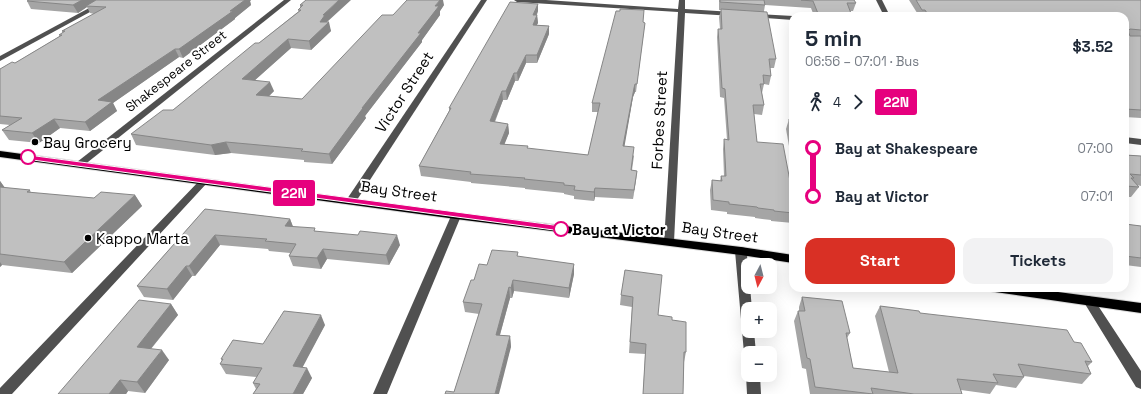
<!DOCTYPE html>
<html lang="en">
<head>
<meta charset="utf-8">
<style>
  :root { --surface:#fff; --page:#f2f2f3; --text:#1f2937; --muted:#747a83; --accent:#d93025 }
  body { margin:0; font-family:"Space Grotesk",sans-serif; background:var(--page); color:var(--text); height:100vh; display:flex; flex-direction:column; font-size:15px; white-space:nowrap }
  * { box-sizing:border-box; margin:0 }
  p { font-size:13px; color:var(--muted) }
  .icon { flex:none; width:22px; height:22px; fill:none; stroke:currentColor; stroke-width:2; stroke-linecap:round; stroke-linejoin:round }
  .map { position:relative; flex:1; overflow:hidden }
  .details { position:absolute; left:789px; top:12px; width:340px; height:280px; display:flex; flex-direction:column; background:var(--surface); border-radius:12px; box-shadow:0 4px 16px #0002 }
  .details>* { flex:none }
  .badge { padding:0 8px; border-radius:3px; font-size:14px; line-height:26px }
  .needle { width:26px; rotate:187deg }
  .fabs { position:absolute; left:741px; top:258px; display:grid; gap:8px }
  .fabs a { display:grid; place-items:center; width:36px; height:36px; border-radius:8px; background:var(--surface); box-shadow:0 4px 16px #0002; font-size:20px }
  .map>.badge { position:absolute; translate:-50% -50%; box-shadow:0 0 0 2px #fff }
  .legs { display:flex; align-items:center; gap:6px; height:44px; padding:0 16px; font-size:13px }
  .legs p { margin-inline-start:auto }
  .overview { display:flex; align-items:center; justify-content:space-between; height:68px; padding:0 16px }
  h1 { font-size:22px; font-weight:800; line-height:30px }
  .action { display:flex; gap:8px; margin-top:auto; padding:8px 16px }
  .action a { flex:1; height:46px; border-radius:12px; background:var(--accent); color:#fff; font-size:16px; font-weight:800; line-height:46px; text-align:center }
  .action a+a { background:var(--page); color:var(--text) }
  ul { padding:0 16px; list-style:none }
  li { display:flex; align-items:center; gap:14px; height:48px; font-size:15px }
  li i { display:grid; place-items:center; width:6px; height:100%; margin:0 5px; background:currentColor }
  li i::after { content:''; width:10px; height:10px; margin:-5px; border:3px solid; border-radius:50%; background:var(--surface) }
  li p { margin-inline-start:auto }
  li:first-child i { background:linear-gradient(#0000 50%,currentColor 0) }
  li:last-child i { background:linear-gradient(currentColor 50%,#0000 0) }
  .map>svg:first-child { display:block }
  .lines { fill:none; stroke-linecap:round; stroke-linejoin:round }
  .major-casing { stroke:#dbdbdb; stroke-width:2 }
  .minor { fill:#505050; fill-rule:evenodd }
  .major { fill:#000; fill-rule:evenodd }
  .wall { fill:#a5a5a5 }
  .shaded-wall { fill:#868686 }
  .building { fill:#c0c0c0; stroke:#868686 }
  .line-1 { fill:#e6007e; stroke:#fff }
  .poi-dot { fill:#000; stroke:#fff; stroke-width:1.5 }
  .stop-1-dot { fill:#fff; stroke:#e6007e; stroke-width:2 }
  .labels { text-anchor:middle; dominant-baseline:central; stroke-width:4; stroke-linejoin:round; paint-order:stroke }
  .far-street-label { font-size:13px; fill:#000; stroke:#fff }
  .street-label { font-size:15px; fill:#000; stroke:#fff }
  .poi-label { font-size:15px; fill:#000; stroke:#fff; text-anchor:start }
  .stop-label { font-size:15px; font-weight:bold; fill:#000; stroke:#fff; text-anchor:start }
</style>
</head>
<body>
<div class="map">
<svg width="1141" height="394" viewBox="0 0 1141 394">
  <rect width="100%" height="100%" fill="#fff"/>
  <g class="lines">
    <defs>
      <g id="major">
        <polygon points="0,151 456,213 741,247 793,255 793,263 741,255 456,219 0,157"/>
        <polygon points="989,288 1028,288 1141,303 1141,313 995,292 991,291"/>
      </g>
    </defs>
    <use href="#major" class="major-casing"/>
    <g class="minor">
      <polygon points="104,0 112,0 0,61 0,56"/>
      <polygon points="284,0 291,0 83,166 77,166 75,164 77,162"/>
      <polygon points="481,0 487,0 355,203 347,203 346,201 347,199"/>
      <polygon points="514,0 546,0 678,9 679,0 685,0 685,9 733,12 736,14 733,16 685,13 674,242 673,245 665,245 664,242 678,12 517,2"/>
      <polygon points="876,0 882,0 890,16 884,16"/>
      <polygon points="755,14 793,16 793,20 753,17 752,16"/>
      <polygon points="1125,137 1141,139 1141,145 1125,143"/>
      <polygon points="204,178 209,181 207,183 12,394 0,394 0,388 201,179"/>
      <polygon points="456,213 461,216 387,394 373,394 451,216"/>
      <polygon points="741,247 745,248 747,251 748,287 750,287 752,309 748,309 748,331 754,331 756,353 748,353 748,358 745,357 744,353 735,251 737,248"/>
      <polygon points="1089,296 1093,298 1141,371 1141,389 1136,387 1085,304 1083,301 1085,298"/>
      <polygon points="748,371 748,375 760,375 761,394 747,394 746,375"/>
    </g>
    <use href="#major" class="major"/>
  </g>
  <g class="wall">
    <polygon points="29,0 251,0 250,1 251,5 235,18 235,19 183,58 179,57 113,103 117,111 90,131 60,128 39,143 9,140 2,130 10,125 0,124 0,69 15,63 60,36 59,35 63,33 62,31 94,14 90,13 87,7 78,13 31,9 27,1"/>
    <polygon points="306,0 327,22 331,31 311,50 291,48 255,80 274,91 269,96 302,99 393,15 444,5 440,11 440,15 422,40 422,42 365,116 366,118 332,164 304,162 304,160 231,153 215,155 136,145 131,134 173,110 259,43 299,11 298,10 300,8 300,5"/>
    <polygon points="719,0 854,0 856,3 853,11 850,11 852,16 814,16 811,8 765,5 764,11 776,59 774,68 770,68 771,76 769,85 764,84 762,93 764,105 762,115 754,114 757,142 790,181 793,181 793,223 771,221 771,220 755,218 755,217 727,214 727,212 711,210 710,190 712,180 720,181 721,176 724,176 723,149 724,139 727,140 724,98 720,97 717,37 718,29 720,29 719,17 721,10 719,10"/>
    <polygon points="909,0 1141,0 1141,118 1125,117 1125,16 919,16"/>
    <polygon points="538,4 538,11 537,15 538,23 536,25 549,26 549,34 537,63 526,63 518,81 515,81 507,100 503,100 495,122 508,124 509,133 504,144 528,149 588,155 598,112 592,112 592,103 643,22 645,23 636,92 635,92 633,97 624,146 634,156 632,170 637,171 633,199 595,197 594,201 574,199 574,196 564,194 564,193 525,189 525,188 471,183 471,182 421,176 419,166 449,111 449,108"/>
    <polygon points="789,119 793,119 793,147 789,146 786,129"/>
    <polygon points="1125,155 1141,156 1141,186 1137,185 1139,187 1131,197 1125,197"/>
    <polygon points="0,181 5,188 30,190 31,193 94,198 135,195 142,206 72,273 2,265 0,267"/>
    <polygon points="205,209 290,219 293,227 316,231 400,245 389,265 327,259 321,269 293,266 289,256 290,253 269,251 268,249 220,245 195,276 192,276 173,300 144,297 137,286"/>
    <polygon points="1125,224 1141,226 1141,267 1125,265"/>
    <polygon points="519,257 574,264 574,274 569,298 514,291 512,298 510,298 500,335 510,336 511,347 454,392 479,314 465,312 463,302 474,280 487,265"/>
    <polygon points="625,270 658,315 672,320 686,352 684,362 683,394 643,394 645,354 629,353 632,307 620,305 621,295"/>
    <polygon points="802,297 850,333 847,338 853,368 889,372 875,316 880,306 1074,342 1092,362 1088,366 1091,374 1082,384 1024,376 1024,377 1016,388 996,385 990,394 961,390 962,394 810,394 806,369 802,368 794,321 798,311 799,311 799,307"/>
    <polygon points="171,304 178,315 151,349 169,360 145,393 128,391 126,394 58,394"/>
    <polygon points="325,325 302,367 312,378 303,394 253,394 256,389 253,383 257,377 226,374 220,364 222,361 221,359 263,344"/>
  </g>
  <g class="shaded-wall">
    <polygon points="82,0 101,0 86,6 87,7 78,13 73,5"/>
    <polygon points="243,0 251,0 250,1 251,5 235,18 235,19 183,58 179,49 230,11"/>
    <polygon points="339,0 351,0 327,22 329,22 331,31 311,50 309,41 320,22 323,15"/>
    <polygon points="440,0 443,0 444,5 440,11 440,15 422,40 422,42 365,116 366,118 332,164 329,154 362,108 418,33 435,6"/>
    <polygon points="538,4 538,11 533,22 533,15"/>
    <polygon points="537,15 538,23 533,33 533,25"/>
    <polygon points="549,26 549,34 537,63 537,55"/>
    <polygon points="288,39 291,48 245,89 242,79"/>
    <polygon points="175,49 179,57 113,103 117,111 90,131 85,122 98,100"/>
    <polygon points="526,55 526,63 518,81 517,73"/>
    <polygon points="514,73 515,81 507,100 506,91"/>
    <polygon points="270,82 274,91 260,105 256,95"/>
    <polygon points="635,84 635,92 633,97 623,155 623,146 634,88"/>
    <polygon points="502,91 503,100 491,130 490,121"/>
    <polygon points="54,119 60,128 39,143 32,133"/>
    <polygon points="508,124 509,133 501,153 500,144"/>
    <polygon points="226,142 231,153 215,155 211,145"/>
    <polygon points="637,171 636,180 633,199 634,190"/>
    <polygon points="0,181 5,188 0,192"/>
    <polygon points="595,188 595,197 594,201 594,192"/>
    <polygon points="135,195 142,206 72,273 64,262"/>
    <polygon points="290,219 294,229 285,226"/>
    <polygon points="215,235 220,245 195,276 189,266"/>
    <polygon points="397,235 400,245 389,265 386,255"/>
    <polygon points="323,249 327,259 321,269 317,258"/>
    <polygon points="0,262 2,265 0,267"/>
    <polygon points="574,264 574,274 569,298 569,288"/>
    <polygon points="186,266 192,276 173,300 167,289"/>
    <polygon points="513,280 514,291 512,298 511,288"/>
    <polygon points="509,287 510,298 497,345 496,335"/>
    <polygon points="171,304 178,315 144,357 137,347"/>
    <polygon points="321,315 325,325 298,376 293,366"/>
    <polygon points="510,336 511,347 499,394 495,394"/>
    <polygon points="162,350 169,360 145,393 137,382"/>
    <polygon points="307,368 312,378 303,394 293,394"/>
    <polygon points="120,380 128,391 126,394 109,394"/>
  </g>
  <g class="building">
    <polygon points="29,0 82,0 73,5 27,1"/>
    <polygon points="96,0 245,0 230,11 233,11 179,49 175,49 98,100 112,102 85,122 54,119 32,133 2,130 22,118 0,116 0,69 12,62 15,63 62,35 59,35 65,31 62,31 106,7 86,6"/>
    <polygon points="306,0 339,0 323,15 325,15 320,22 329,22 309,41 288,39 242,79 270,82 256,95 302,99 382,15 393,15 407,0 440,0 435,6 439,6 418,33 421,33 362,108 363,108 329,154 301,151 303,149 226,142 211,145 131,134 163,110 173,110 255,43 259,43 301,10 298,10 303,5 300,5"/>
    <polygon points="720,0 764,0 765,5 720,2"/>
    <polygon points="801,0 854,0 856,3 847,3 852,16 819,16 813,1"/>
    <polygon points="916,0 1141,0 1141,30 1130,29 1128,31 1130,36 1141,36 1141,110 1125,109 1125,16 929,16 925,10 922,10"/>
    <polygon points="510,2 538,4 533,15 537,15 533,25 549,26 537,55 526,55 517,73 514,73 506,91 502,91 490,121 508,124 500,144 528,146 527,148 588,155 600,103 592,103 616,11 620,11 620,9 644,10 643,22 645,23 637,84 635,84 634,88 623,146 634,147 631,170 637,171 634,190 595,188 594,192 574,190 575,186 564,185 564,183 524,179 525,178 470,174 471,172 419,166 451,108 449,108"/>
    <polygon points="721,9 767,12 776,59 769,59 771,76 763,75 764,84 760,84 764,105 753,105 757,142 783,144 790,181 793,181 793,213 774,211 774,210 758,208 757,207 729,204 729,202 713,200 712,180 722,181 721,176 726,176 724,139 729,140 725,89 722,88 718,29 722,29"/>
    <polygon points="789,119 793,119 793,137 792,137"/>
    <polygon points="1125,155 1141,156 1141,175 1130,174 1134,178 1131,178 1139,187 1125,186"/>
    <polygon points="0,187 30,190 27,192 94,198 101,192 135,195 64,262 0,254"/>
    <polygon points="205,209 290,219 285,226 315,228 314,231 358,235 360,231 397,235 386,255 323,249 317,258 289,256 296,244 265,241 267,239 215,235 189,266 186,266 167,289 137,286"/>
    <polygon points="1125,224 1141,226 1141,258 1125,256"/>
    <polygon points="492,250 518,252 517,256 574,264 569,288 513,280 511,288 509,287 496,335 510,336 495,394 445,394 446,391 454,392 482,304 463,302 471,280 474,280 479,264 487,265"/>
    <polygon points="625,270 662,275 658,315 672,317 672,320 686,322 686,352 684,352 683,394 643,394 646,344 630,342 633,297 621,295"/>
    <polygon points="802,297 842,301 850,333 846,333 853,368 898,373 880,306 919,311 920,313 1067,330 1074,342 1081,343 1092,362 1085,361 1091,374 1018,364 1024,377 993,374 998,383 957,379 962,394 914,394 871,388 873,394 815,387 810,359 807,358 798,311 805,311"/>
    <polygon points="139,300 171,304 137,347 162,350 137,382 120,380 109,394 58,394"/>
    <polygon points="284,311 321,315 293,366 307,368 293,394 253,394 260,384 253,383 262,368 220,364 223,359 221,359 233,340 263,344"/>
  </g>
  <polygon class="line-1" points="28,155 561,226 565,229 561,231 25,159 24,157"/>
  <g class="poi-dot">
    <circle cx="35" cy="142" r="4"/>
    <circle cx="88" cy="238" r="4"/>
  </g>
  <g class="stop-1-dot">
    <circle cx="28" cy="157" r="7"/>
    <circle cx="561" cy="229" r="7"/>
  </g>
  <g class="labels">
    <g class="far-street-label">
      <text transform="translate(176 71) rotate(-38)">Shakespeare Street</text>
    </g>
    <g class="street-label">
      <text transform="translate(404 92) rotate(-57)">Victor Street</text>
      <text transform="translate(659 120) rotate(-87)">Forbes Street</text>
      <text transform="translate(399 191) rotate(8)">Bay Street</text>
      <text transform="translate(720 232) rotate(8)">Bay Street</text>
    </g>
    <g class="poi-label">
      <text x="43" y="142">Bay Grocery</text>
      <text x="96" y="238">Kappo Marta</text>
    </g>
    <g class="stop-label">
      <text x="572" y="229">Bay at Victor</text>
    </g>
  </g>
</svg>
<div class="fabs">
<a><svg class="needle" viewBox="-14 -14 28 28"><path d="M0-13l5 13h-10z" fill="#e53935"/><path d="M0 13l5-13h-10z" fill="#747a83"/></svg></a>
<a>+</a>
<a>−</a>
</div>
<b class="badge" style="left:294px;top:193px;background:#e6007e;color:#fff">22N</b>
<section class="details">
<div class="overview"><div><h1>5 min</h1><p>06:56 – 07:01 · Bus</p></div><b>$3.52</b></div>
<div class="legs"><svg class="icon" aria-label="walk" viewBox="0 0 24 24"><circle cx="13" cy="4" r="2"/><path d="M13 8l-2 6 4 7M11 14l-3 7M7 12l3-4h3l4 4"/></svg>4<svg class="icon" aria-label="forward" viewBox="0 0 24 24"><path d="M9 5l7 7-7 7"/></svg><b class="badge" style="background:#e6007e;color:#fff">22N</b></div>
<ul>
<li><i style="color:#e6007e"></i><b>Bay at Shakespeare</b><p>07:00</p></li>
<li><i style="color:#e6007e"></i><b>Bay at Victor</b><p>07:01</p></li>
</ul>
<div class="action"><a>Start</a><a>Tickets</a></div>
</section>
</div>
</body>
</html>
